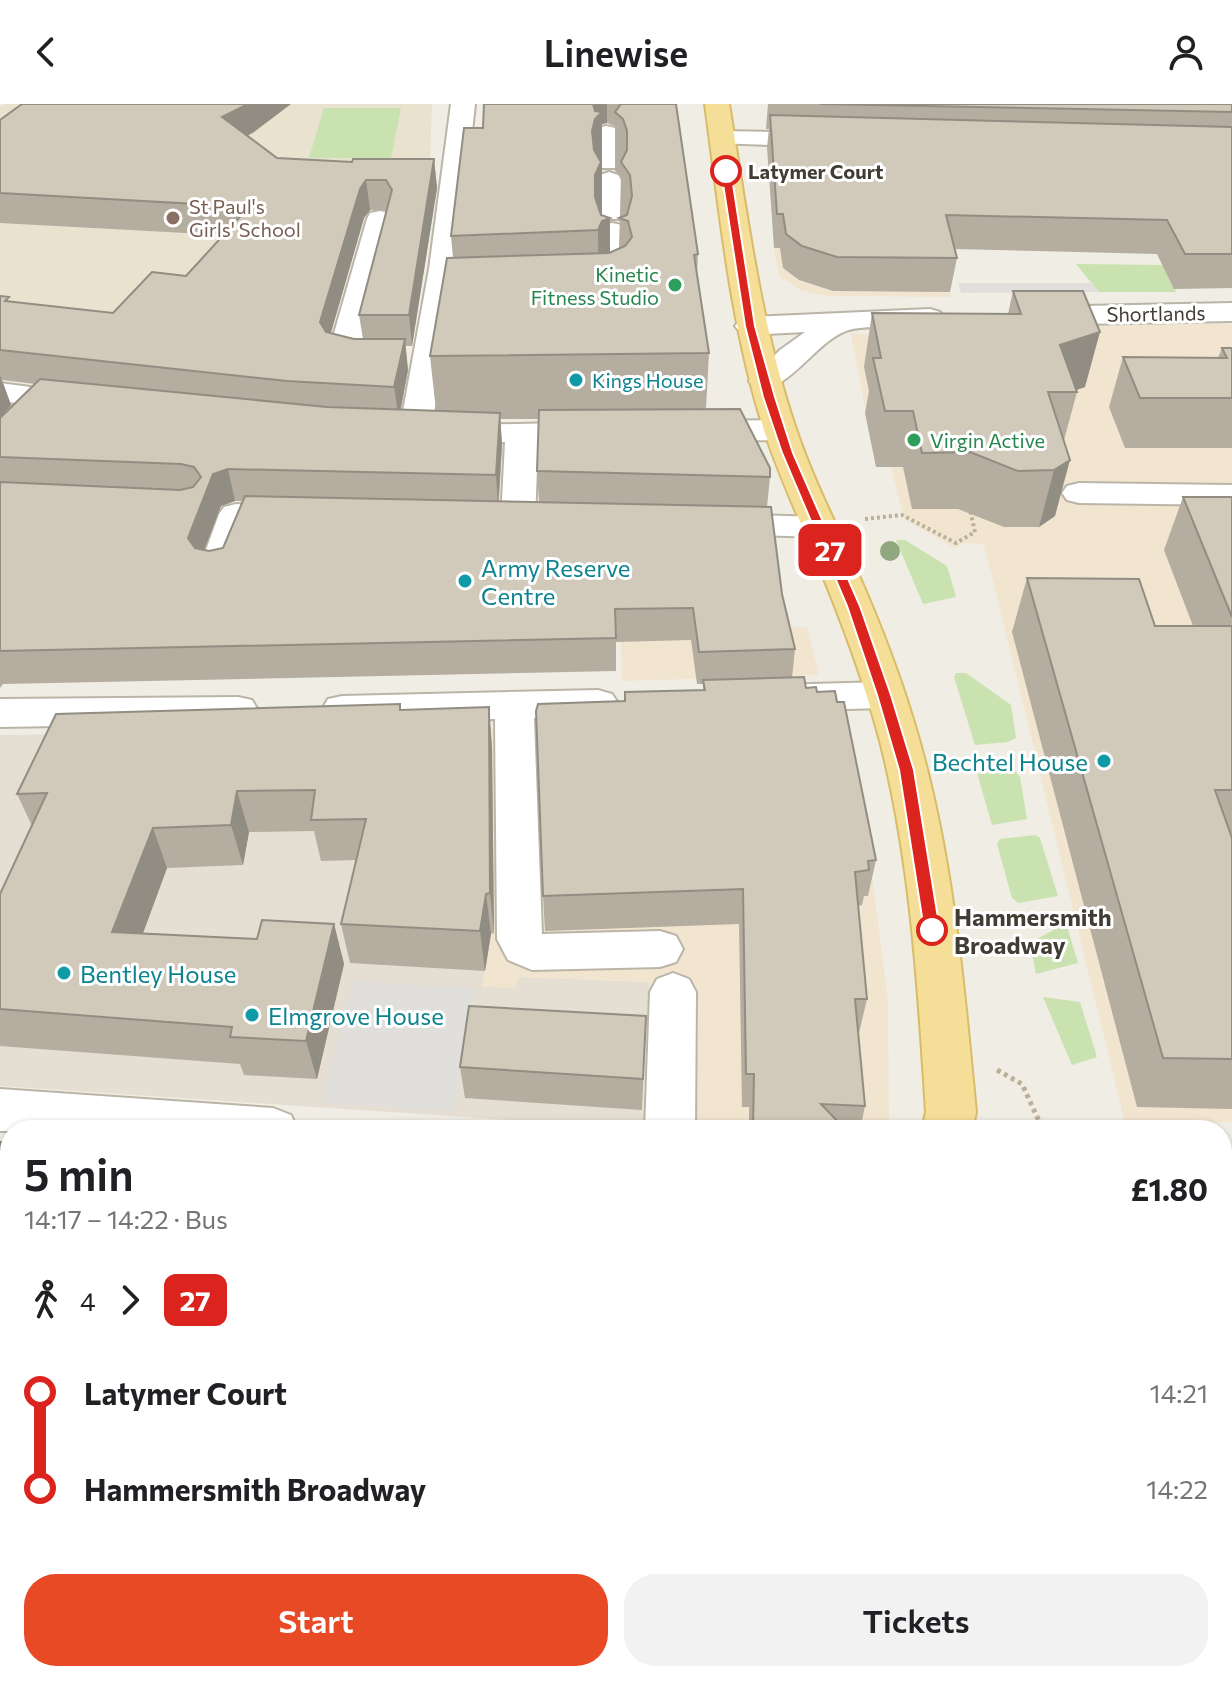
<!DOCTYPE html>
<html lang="en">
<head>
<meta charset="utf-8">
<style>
  :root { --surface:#fff; --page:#f2f2f2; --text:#202124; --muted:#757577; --accent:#e74a24 }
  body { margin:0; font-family:Commissioner,sans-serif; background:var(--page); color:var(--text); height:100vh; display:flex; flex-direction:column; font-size:30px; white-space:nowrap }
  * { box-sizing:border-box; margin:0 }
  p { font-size:26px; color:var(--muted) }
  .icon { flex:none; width:44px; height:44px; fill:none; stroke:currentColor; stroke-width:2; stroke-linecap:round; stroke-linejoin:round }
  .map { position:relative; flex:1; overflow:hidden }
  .details { position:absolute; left:0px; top:1016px; width:1232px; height:562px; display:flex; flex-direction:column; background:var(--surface); border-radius:32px 32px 0 0; box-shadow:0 2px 6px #0004 }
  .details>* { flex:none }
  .badge { padding:0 16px; border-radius:12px; font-size:28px; line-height:52px }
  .map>.badge { position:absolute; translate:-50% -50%; box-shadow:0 0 0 4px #fff }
  .legs { display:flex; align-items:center; gap:12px; height:88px; padding:0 24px; font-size:26px }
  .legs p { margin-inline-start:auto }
  .headline { display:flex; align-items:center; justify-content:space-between; height:136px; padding:0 24px }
  h1 { font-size:44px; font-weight:600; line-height:60px }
  .button { display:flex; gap:16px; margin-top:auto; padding:16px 24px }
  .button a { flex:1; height:92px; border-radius:32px; background:var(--accent); color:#fff; font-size:32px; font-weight:600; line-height:92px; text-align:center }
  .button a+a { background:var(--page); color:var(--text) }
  ul { padding:0 24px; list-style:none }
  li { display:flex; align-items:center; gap:28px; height:96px; font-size:30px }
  li i { display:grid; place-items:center; width:12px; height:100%; margin:0 10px; background:currentColor }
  li i::after { content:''; width:20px; height:20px; margin:-10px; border:6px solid; border-radius:50%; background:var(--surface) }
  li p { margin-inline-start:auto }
  li:first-child i { background:linear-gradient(#0000 50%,currentColor 0) }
  li:last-child i { background:linear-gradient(currentColor 50%,#0000 0) }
  header { display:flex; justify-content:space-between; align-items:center; height:104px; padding:0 24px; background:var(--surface); font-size:36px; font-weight:600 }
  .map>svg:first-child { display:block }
  .residential { fill:#e4dfd2 }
  .commercial { fill:#f1e5d0 }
  .education { fill:#e8e2cf }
  .green { fill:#c9e2b0 }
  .parking { fill:#e1dfdc }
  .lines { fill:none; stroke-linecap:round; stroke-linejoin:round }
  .minor-casing { stroke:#bbb5a8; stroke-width:4 }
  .major-casing { stroke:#d8bc6a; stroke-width:4 }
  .path-far2 { stroke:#bbb19a; stroke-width:4; stroke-dasharray:3 3; stroke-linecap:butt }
  .path-far1 { stroke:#bbb19a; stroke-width:5; stroke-dasharray:4 4; stroke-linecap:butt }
  .path { stroke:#bbb19a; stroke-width:6; stroke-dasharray:5 5; stroke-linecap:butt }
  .minor { fill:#fff; fill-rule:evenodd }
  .major { fill:#f5df98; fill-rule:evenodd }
  .tree { fill:#91a77f }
  .wall { fill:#b4ada0; fill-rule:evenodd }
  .shaded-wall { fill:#928d82 }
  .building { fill:#d1c9ba; stroke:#928d82; stroke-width:2 }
  .line-1 { fill:#dc241f; stroke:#fff; stroke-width:2 }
  .stop-1-dot { fill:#fff; stroke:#dc241f; stroke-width:4 }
  .education-dot { fill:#8d6e63; stroke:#fff; stroke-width:3 }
  .leisure-dot { fill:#2e9e5b; stroke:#fff; stroke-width:3 }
  .culture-dot { fill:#0f9aa8; stroke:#fff; stroke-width:3 }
  .labels { text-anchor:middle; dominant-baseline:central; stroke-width:6; stroke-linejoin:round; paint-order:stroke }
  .far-stop-label { font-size:20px; font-weight:bold; fill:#423d34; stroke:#fff; text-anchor:start }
  .far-education-label { font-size:20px; fill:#785e54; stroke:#fff; text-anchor:start }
  .far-leisure-label { font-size:20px; fill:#27864d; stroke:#fff; text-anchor:end }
  .far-street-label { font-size:20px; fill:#423d34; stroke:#fff }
  .far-culture-label { font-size:20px; fill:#0d838f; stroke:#fff; text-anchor:start }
  .culture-label { font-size:24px; fill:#0d838f; stroke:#fff; text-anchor:start }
  .stop-label { font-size:24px; font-weight:bold; fill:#423d34; stroke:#fff; text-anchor:start }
</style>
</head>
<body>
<header><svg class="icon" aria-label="back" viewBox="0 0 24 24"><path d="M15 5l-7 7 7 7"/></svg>Linewise<svg class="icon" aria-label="person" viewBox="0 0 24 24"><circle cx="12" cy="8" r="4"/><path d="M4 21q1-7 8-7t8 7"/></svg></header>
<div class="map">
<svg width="1232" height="1577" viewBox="0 0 1232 1577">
  <rect width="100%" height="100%" fill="#f0ede4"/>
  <polygon class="residential" points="485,624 518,873 649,878 644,1025 0,982 0,631"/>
  <g class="commercial">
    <polygon points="774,144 882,146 949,183 952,193 829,192 802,187 779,172"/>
    <polygon points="1177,220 1232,220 1232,1018 1125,1019 984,440 963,439 955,444 904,415 891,363 876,363 851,230"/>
    <polygon points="807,523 819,571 622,577 620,525"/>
    <polygon points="841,616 873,778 888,896 889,1026 677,1025 678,1008 642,1006 649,878 518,873 516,884 482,883 493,812 485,624"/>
  </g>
  <g class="education">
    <polygon points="5,0 432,0 429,84 355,84 305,237 0,212 0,2"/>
    <polygon points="10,1090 10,1568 895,1568 895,1577 0,1577 0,1115"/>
  </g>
  <g class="green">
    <polygon points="324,4 401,4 391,54 309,54"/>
    <polygon points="1076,160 1163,161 1176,188 1099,188"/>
    <polygon points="896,436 905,436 947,462 956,493 923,500"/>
    <polygon points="956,569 966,569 1011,601 1016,634 1008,638 975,641 954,573"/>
    <polygon points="975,662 1015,667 1020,673 1027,715 992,721"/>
    <polygon points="1035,731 1040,734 1058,792 1018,799 1012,794 997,740 1000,735"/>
    <polygon points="1066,819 1078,859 1036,870 1030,839"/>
    <polygon points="1043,893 1080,898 1097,953 1072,961"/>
    <polygon points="0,1290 10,1291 10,1438 0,1465"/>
    <polygon points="172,1568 482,1568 481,1577 226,1577"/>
  </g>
  <g class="parking">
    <polygon points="958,179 1091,179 1099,188 961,189"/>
    <polygon points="353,877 475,884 454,1007 322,999"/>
  </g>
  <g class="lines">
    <defs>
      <g id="minor">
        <polygon points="451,0 475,0 457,165 432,322 597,318 608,321 613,328 608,335 538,338 535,416 530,423 518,426 506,423 501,416 505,338 442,339 428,333 415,339 404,336 399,329 429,165"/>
        <path d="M 606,22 L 615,24 C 621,33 622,55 616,64 L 598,64 C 592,55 591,33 597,24 Z"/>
        <polygon points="722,27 827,29 836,31 839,36 836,41 827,43 713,39 710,34 713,29"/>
        <path d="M 609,68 L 618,71 C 625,80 627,105 620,115 L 602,115 C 595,105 593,80 600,71 Z"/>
        <path d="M 380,107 L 390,109 L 393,115 L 360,245 L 394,248 L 398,254 L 394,260 C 374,265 341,268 328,250 L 367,115 L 370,109 Z"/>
        <path d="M 612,119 L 622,121 C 629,132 631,160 624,171 L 614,173 L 604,171 C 597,160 595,132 602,121 Z"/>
        <polygon points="1232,199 1232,217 1034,221 1024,218 1019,212 1024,206 1034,203"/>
        <path d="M 930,205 L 940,208 L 945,214 L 940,220 C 914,227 867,219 846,227 C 815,238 786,292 754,284 L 749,277 L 780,246 L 805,228 L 750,231 L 740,228 L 735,222 L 740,216 L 750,213 Z"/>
        <polygon points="0,279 83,290 94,292 99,299 94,306 83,308 0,297"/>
        <polygon points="780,316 791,319 796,326 791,333 780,336 690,337 679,334 674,327 679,320 690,317"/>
        <polygon points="1079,379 1232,381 1232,401 1079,399 1067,396 1062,389 1067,382"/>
        <polygon points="236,400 310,404 315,411 310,418 298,421 250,421 230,473 217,476 204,473 199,465 219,410 224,403"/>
        <polygon points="714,410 820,413 832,416 837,423 832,430 820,433 714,430 702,427 697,420 702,413"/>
        <polygon points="884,578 898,582 903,591 898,600 884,604 774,607 760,603 754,594 760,585 774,581"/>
        <polygon points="598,586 612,590 618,599 612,608 598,612 534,614 542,830 660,827 676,832 683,845 676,858 660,863 532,866 508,856 497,835 495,615 342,618 328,615 322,605 328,595 342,592"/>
        <polygon points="238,593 252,596 258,606 252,616 238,619 0,623 0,595"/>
        <polygon points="673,869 689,875 696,888 695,1026 645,1026 650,888 657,875"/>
        <polygon points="0,985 273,1004 291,1011 298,1026 0,1027"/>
        <polygon points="0,1205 10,1206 10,1260 0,1259"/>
        <polygon points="10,1499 10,1568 28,1568 25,1577 0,1577 0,1503"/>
        <polygon points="1232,1512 1232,1577 1187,1577 1191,1568 1222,1568 1222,1517"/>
      </g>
      <g id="major">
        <path d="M 705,0 L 729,0 C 747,109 760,219 796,325 C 811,370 833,414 853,458 C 879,516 903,577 920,639 C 954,759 964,884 976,1008 L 972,1026 L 922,1026 L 926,1008 C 918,884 911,758 880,637 C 864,577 842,518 818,460 C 800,416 779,372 764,326 C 730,220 720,110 705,0 Z"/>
        <polygon points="1232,1108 1232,1156 1222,1157 1222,1109"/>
        <polygon points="960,1568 1024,1568 1025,1577 961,1577"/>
      </g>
    </defs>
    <use href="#minor" class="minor-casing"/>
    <use href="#major" class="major-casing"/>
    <polyline class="path-far2" points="865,415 902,411 956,439 975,428 970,406"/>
    <polyline class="path-far1" points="997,966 1022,980 1043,1026"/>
    <g class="path">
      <polyline points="1222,1316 1232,1317"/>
      <polyline points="1096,1577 1098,1568"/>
    </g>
    <use href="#minor" class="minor"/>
    <use href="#major" class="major"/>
  </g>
  <circle class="tree" cx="890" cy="447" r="10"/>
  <g class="wall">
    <path d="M 484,0 L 676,0 L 698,150 L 697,170 L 709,249 L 706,305 L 770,373 L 767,403 L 782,490 L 795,545 L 792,574 L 806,584 L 876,756 L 868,792 L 864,792 L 862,801 L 858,802 L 867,895 L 859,929 L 858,929 L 865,1002 L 860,1026 L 749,1026 L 749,1003 L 742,1003 L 739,820 L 545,827 L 543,792 L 625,598 L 703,586 L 703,580 L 697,580 L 691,536 L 616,538 L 616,567 L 3,580 L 0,584 L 0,314 L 35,280 L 2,276 L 11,301 L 0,314 L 0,192 L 11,198 L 113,209 L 186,172 L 223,131 L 0,119 L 0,16 L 254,28 L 247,32 L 277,54 L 352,58 L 434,55 L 437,84 L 412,242 L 405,242 L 408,266 L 400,306 L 436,307 L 430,252 L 453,154 L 451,132 L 483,24 ZM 607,19 L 615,22 L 615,67 L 621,72 L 619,145 L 610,148 L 610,114 L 602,111 L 602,20 ZM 370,106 L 387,106 L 359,211 L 363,235 L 354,235 L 331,229 L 364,114 ZM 500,315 L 539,315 L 537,367 L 539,398 L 499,397 L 502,341 ZM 235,397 L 242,397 L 223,444 L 209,447 L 204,446 L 221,402 Z"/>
    <polygon points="768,0 1232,0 1232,184 1174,185 1157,150 954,145 957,154 950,188 833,187 799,176 783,164 780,144 774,144 767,43 769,25 766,25"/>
    <polygon points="1013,187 1085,283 1076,286 1077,288 1064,336 1055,412 1039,423 1004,423 958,405 912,405 903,363 876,363 865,309 869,287 864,263 872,209 1008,210"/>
    <polygon points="1222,244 1232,244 1232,344 1125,344 1109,303 1123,253 1218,254"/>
    <polygon points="1183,393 1232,393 1232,1005 1137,1003 1012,528 1027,474 1155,522 1193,522 1164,446"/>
    <polygon points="489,603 492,644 494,829 491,830 485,867 350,859 341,820 356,756 321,757 314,727 249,728 243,761 167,764 143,829 257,835 334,820 344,860 317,975 244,971 240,960 0,942 0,790 32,722 17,690 401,606"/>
    <polygon points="646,912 642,1006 465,994 460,963"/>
    <polygon points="0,1038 10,1039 10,1193 0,1192"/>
  </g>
  <g class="shaded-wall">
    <polygon points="248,0 291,0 254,28 228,42 222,13"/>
    <polygon points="589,0 607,0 607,19 602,20 602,117 610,114 610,175 599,188 598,126 595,126"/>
    <polygon points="434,55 437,84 412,242 409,211"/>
    <polygon points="366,76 370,106 364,114 325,249 320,218 360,85"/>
    <polygon points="1100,228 1085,283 1070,288 1060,241"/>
    <polygon points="405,235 408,266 399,315 394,283"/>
    <polygon points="0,271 11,301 0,314"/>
    <polygon points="500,309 502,341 498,403 496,371"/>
    <polygon points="1070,356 1055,412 1039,423 1054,366"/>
    <polygon points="228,365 235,397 221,402 196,467 188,434 213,370"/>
    <polygon points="489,603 492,644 494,829 490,789"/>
    <polygon points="237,687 249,728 243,761 231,721"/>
    <polygon points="153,724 167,764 129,867 112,828"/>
    <polygon points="486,790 491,830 485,867 480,827"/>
    <polygon points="334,820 344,860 317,975 306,937"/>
    <polygon points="528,1568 534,1568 533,1577 527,1577"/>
  </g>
  <g class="building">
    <polygon points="22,0 248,0 222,13 277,54 352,58 353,55 434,55 409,211 359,211 392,86 386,76 366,76 360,85 320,218 326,228 354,235 405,235 394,283 287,277 0,246 0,192 9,193 5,197 113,209 152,168 186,172 249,103 0,89 0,16"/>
    <polygon points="484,0 593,0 595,7 602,8 595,15 592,27 594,46 601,58 595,71 595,93 601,111 610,114 602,117 598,126 451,132 464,24 483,24"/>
    <polygon points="621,0 676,0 698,150 694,151 709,249 430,252 447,154 609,149 625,142 632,133 628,117 619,114 627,111 632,92 630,71 621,58 627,46 627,27 623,15 615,8"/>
    <polygon points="820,0 1232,0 1232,8"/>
    <polygon points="770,11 1232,23 1232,150 1185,150 1167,116 946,111 957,154 837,153 802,142 786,130 783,110 777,110"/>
    <polygon points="1013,187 1083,187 1100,228 1060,241 1077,288 1048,288 1070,356 1054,366 1018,367 970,348 922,349 913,307 885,307 873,254 881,254 872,209 1021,210"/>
    <polygon points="1222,244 1232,244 1232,294 1140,294 1123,253 1227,254"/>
    <polygon points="40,275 327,303 500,309 496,371 228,365 213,370 188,434 195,444 209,447 223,444 245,392 771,403 782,490 795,545 699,548 693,504 615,505 616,534 0,547 0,378 180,386 193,383 201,373 194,363 181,360 0,353 0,314"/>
    <polygon points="740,305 770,364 770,373 537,367 539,306"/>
    <polygon points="1183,393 1232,393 1232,513"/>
    <polygon points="1027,474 1139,475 1155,522 1232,522 1232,686 1215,686 1232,734 1232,955 1163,954"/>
    <polygon points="804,573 806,584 816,583 817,588 835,587 837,598 844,598 876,756 868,757 869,766 855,768 867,895 855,895 865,1002 821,1000 846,1026 753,1026 754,970 746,970 743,785 543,792 536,607 538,600 625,597 625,588 705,586 703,576"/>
    <polygon points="400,600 400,606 489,603 490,789 486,790 480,827 341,820 366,715 311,716 315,686 237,687 231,721 153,724 112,828 257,835 262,816 334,820 306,937 230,933 232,923 0,905 0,790 47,689 17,690 56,610"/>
    <polygon points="469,902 646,912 643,975 460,963"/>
    <polygon points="0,1038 10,1039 10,1166 0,1165"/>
    <polygon points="10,1556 10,1568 280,1568 347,1577 3,1577"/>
    <polygon points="474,1568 528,1568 527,1577 472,1577"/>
  </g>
  <polygon class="line-1" points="726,64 731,67 755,222 775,293 793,349 860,502 891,591 914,666 940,826 932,832 924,826 899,666 877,591 847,502 782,349 763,293 745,222 721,67"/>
  <g class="stop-1-dot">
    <circle cx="726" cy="67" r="14"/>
    <circle cx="932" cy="826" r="14"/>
  </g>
  <circle class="education-dot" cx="173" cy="114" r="8"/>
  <g class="leisure-dot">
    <circle cx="675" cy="181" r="8"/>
    <circle cx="914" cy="336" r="8"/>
  </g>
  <g class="culture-dot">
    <circle cx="576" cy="276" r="8"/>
    <circle cx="465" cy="477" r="8"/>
    <circle cx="1104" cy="657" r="8"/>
    <circle cx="64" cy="869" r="8"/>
    <circle cx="252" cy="911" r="8"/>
  </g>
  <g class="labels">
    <g class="far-stop-label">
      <text x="748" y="67">Latymer Court</text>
    </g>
    <g class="far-education-label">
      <text x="189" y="102">St Paul's<tspan x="189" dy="23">Girls' School</tspan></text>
    </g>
    <g class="far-leisure-label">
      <text x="659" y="170">Kinetic<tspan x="659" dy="23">Fitness Studio</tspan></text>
      <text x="930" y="336" text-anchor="start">Virgin Active</text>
    </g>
    <g class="far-street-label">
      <text transform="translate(1156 209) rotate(-1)">Shortlands</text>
    </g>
    <g class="far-culture-label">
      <text x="592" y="276">Kings House</text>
    </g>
    <g class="culture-label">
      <text x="481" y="463">Army Reserve<tspan x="481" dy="28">Centre</tspan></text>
      <text x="1088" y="657" text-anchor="end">Bechtel House</text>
      <text x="80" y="869">Bentley House</text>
      <text x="268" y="911">Elmgrove House</text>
    </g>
    <g class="stop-label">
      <text x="954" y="812">Hammersmith<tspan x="954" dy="28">Broadway</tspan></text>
    </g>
  </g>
</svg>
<b class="badge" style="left:830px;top:446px;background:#dc241f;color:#fff">27</b>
<section class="details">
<div class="headline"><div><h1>5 min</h1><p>14:17 – 14:22 · Bus</p></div><b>£1.80</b></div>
<div class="legs"><svg class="icon" aria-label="walk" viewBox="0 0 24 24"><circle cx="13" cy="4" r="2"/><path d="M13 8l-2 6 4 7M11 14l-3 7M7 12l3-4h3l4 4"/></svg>4<svg class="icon" aria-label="forward" viewBox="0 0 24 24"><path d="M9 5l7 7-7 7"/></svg><b class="badge" style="background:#dc241f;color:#fff">27</b></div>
<ul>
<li><i style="color:#dc241f"></i><b>Latymer Court</b><p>14:21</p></li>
<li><i style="color:#dc241f"></i><b>Hammersmith Broadway</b><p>14:22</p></li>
</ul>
<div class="button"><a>Start</a><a>Tickets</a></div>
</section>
</div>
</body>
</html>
